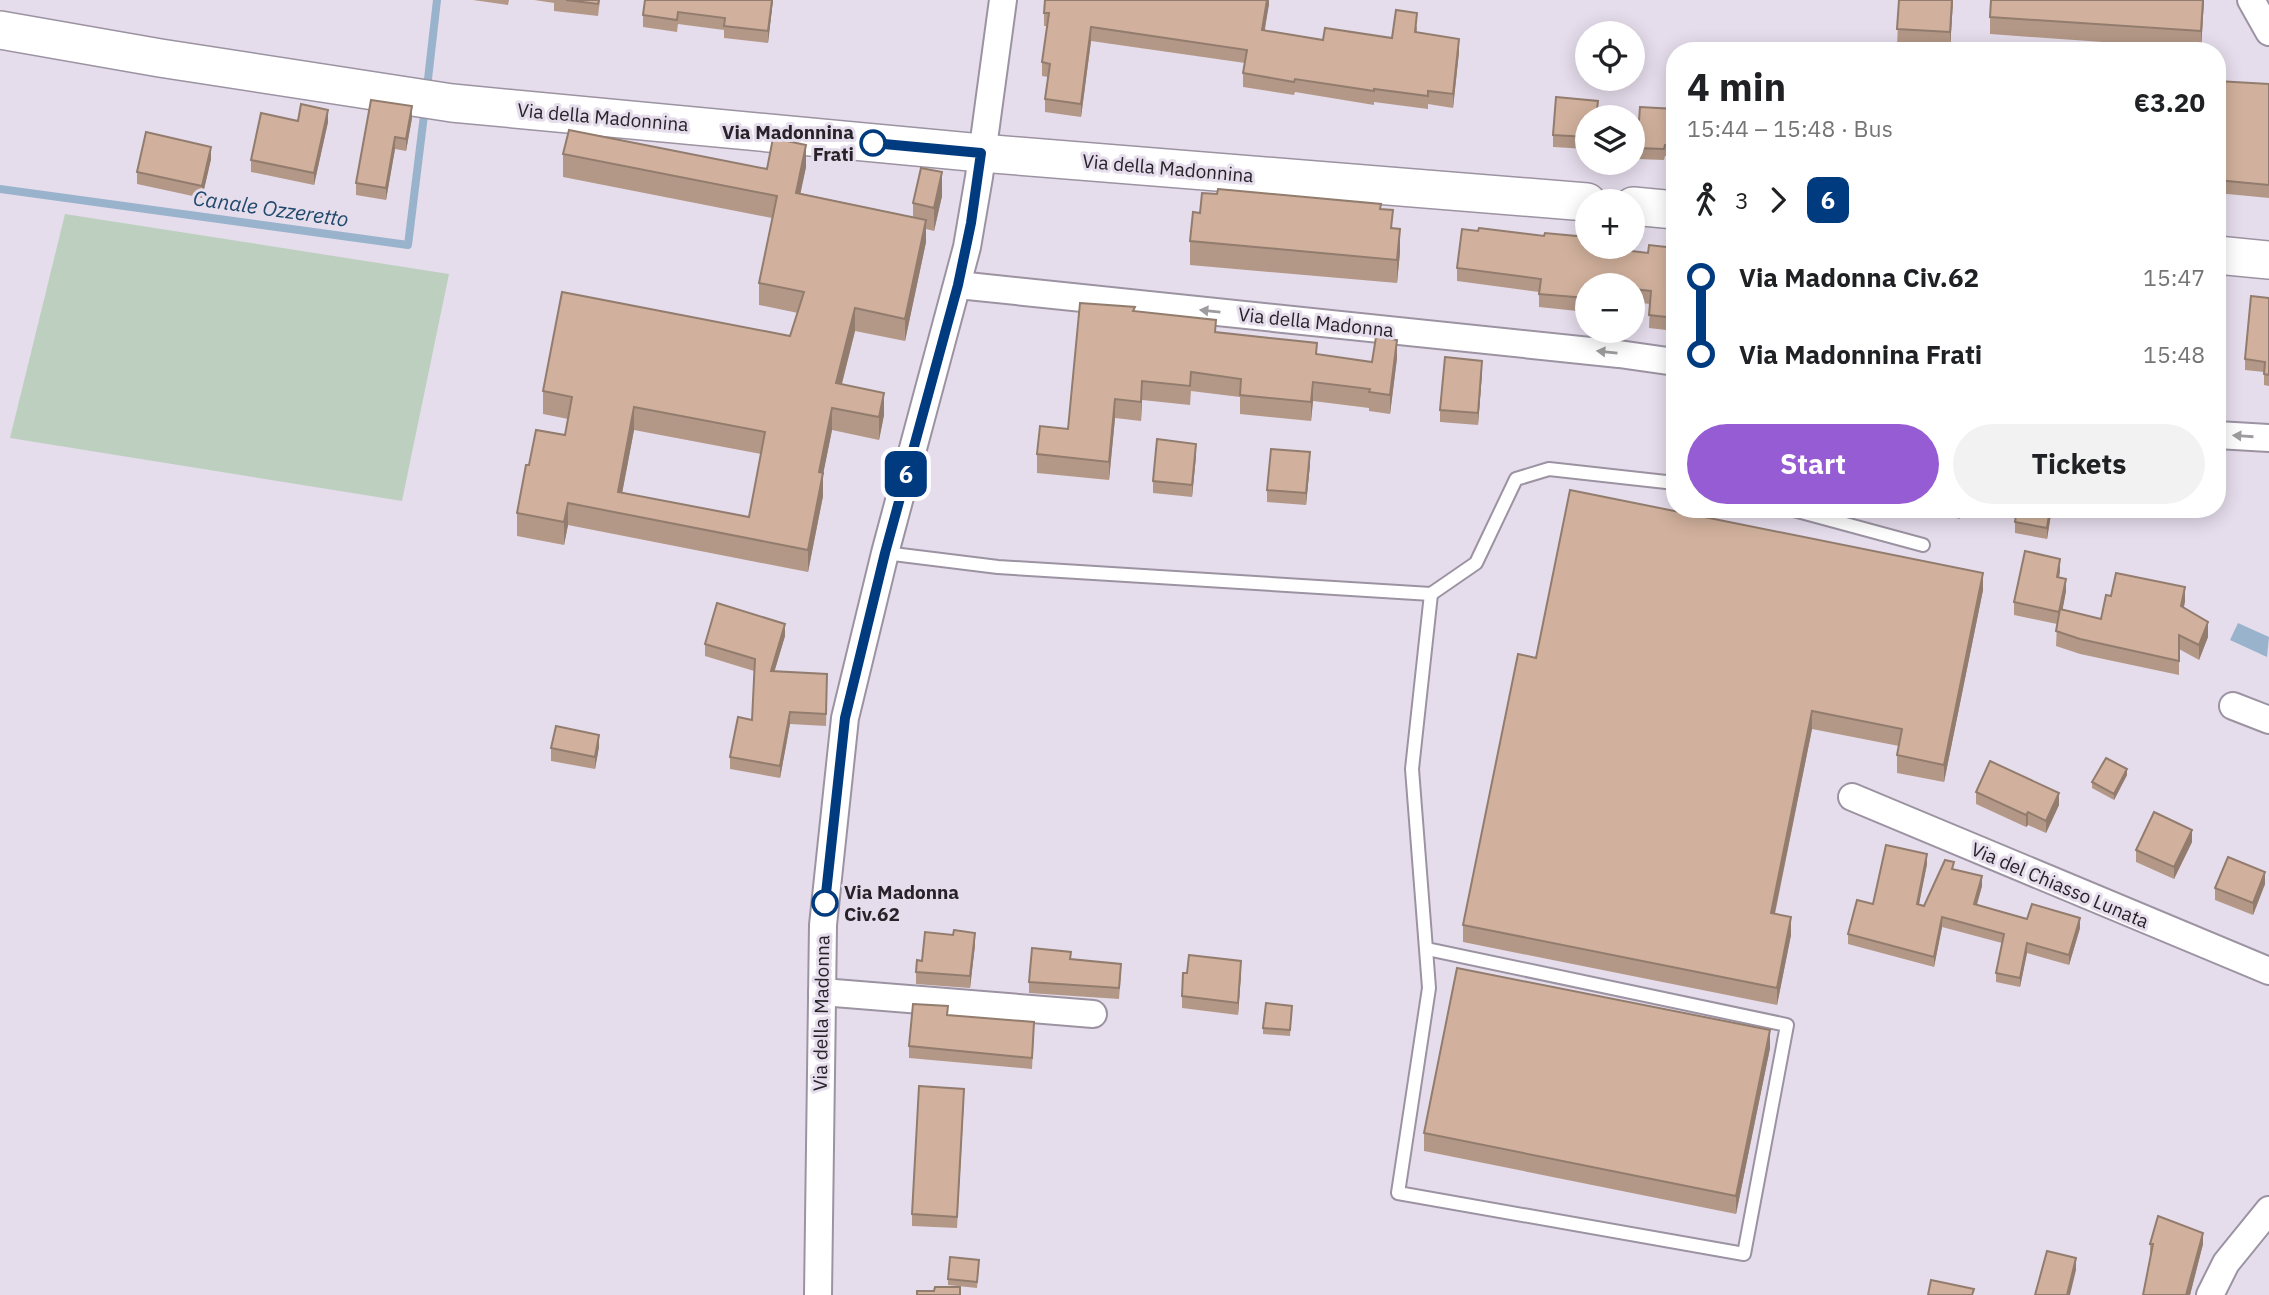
<!DOCTYPE html>
<html lang="en">
<head>
<meta charset="utf-8">
<style>
  :root { --surface:#fff; --page:#f2f2f2; --text:#202124; --muted:#757577; --accent:#965cd3 }
  body { margin:0; font-family:"IBM Plex Sans",sans-serif; background:var(--page); color:var(--text); height:100vh; display:flex; flex-direction:column; font-size:26px; white-space:nowrap }
  * { box-sizing:border-box; margin:0 }
  p { font-size:23px; color:var(--muted) }
  .icon { flex:none; width:38px; height:38px; fill:none; stroke:currentColor; stroke-width:2; stroke-linecap:round; stroke-linejoin:round }
  .map { position:relative; flex:1; overflow:hidden }
  .panel { position:absolute; left:1666px; top:42px; width:560px; height:476px; display:flex; flex-direction:column; background:var(--surface); border-radius:28px; box-shadow:0 4px 18px #0003 }
  .panel>* { flex:none }
  .badge { padding:0 14px; border-radius:10px; font-size:24px; line-height:46px }
  .fabs { position:absolute; left:1575px; top:21px; display:grid; gap:14px }
  .fabs a { display:grid; place-items:center; width:70px; height:70px; border-radius:50%; background:var(--surface); box-shadow:0 4px 18px #0003; font-size:35px }
  .map>.badge { position:absolute; translate:-50% -50%; box-shadow:0 0 0 4px #fff }
  .legs { display:flex; align-items:center; gap:10px; height:77px; padding:0 21px; font-size:23px }
  .legs p { margin-inline-start:auto }
  .overview { display:flex; align-items:center; justify-content:space-between; height:119px; padding:0 21px }
  h1 { font-size:38px; font-weight:700; line-height:52px }
  .action { display:flex; gap:14px; margin-top:auto; padding:14px 21px }
  .action a { flex:1; height:80px; border-radius:42px; background:var(--accent); color:#fff; font-size:28px; font-weight:700; line-height:80px; text-align:center }
  .action a+a { background:var(--page); color:var(--text) }
  ul { padding:0 21px; list-style:none }
  li { display:flex; align-items:center; gap:24px; height:77px; font-size:26px }
  li i { display:grid; place-items:center; width:10px; height:100%; margin:0 9px; background:currentColor }
  li i::after { content:''; width:18px; height:18px; margin:-9px; border:5px solid; border-radius:50%; background:var(--surface) }
  li p { margin-inline-start:auto }
  li:first-child i { background:linear-gradient(#0000 50%,currentColor 0) }
  li:last-child i { background:linear-gradient(currentColor 50%,#0000 0) }
  .map>svg:first-child { display:block }
  .green { fill:#bdd0c0 }
  .water { fill:#99b3cc }
  .lines { fill:none; stroke-linecap:round; stroke-linejoin:round }
  .stream { stroke:#99b3cc; stroke-width:8 }
  .lane-casing { stroke:#9c93a2; stroke-width:16 }
  .street-casing { stroke:#9c93a2; stroke-width:30 }
  .secondary-casing { stroke:#9c93a2; stroke-width:40 }
  .lane { stroke:#fff; stroke-width:12 }
  .street { stroke:#fff; stroke-width:26 }
  .secondary { stroke:#fff; stroke-width:37 }
  .wall { fill:#b49887; fill-rule:evenodd }
  .shaded-wall { fill:#927c6e }
  .building { fill:#d1b19d; stroke:#927c6e; stroke-width:2; fill-rule:evenodd }
  .oneway { fill:#9e9c9f }
  .line-1-casing { stroke:#fff; stroke-width:16 }
  .line-1 { stroke:#003b80; stroke-width:10 }
  .stop-1-dot { fill:#fff; stroke:#003b80; stroke-width:3.5 }
  .labels { text-anchor:middle; dominant-baseline:central; stroke-width:6; stroke-linejoin:round; paint-order:stroke }
  .street-label { font-size:19px; fill:#272329; stroke:#e6ddec }
  .stop-label { font-size:19px; font-weight:bold; fill:#272329; stroke:#e6ddec; text-anchor:end }
  .water-label { font-size:21px; font-style:italic; fill:#20496c; stroke:#e6ddec }
</style>
</head>
<body>
<div class="map">
<svg width="2269" height="1295" viewBox="0 0 2269 1295">
  <rect width="100%" height="100%" fill="#e6ddec"/>
  <polygon class="green" points="65,214 449,274 402,501 10,438"/>
  <polygon class="water" points="2238,623 2269,637 2267,657 2230,640"/>
  <g class="lines">
    <g class="stream">
      <polyline points="428,79 437,0"/>
      <polyline points="0,189 408,245 424,115"/>
    </g>
    <defs>
      <g id="lane">
        <polyline points="1790,509 1923,545"/>
        <polyline points="885,553 998,567 1431,594 1476,563 1516,479 1549,469 1675,483"/>
        <polyline points="1427,949 1787,1025 1744,1254 1398,1193 1429,988 1412,769 1431,594"/>
      </g>
      <g id="street">
        <polyline points="2251,0 2269,32"/>
        <polyline points="958,285 1619,354 1675,362"/>
        <polyline points="2217,435 2269,438"/>
        <polyline points="2233,706 2269,720"/>
        <polyline points="1852,797 2269,971"/>
        <polyline points="822,992 1093,1014"/>
        <polyline points="818,1295 823,925 845,718 885,553 967,247 979,177 1003,0"/>
        <polyline points="2210,1295 2226,1263 2269,1210"/>
      </g>
      <g id="secondary">
        <polyline points="0,30 160,58 452,103 981,153 1587,202"/>
        <polyline points="1633,206 1675,210"/>
        <polyline points="2217,255 2269,260"/>
      </g>
    </defs>
    <use href="#lane" class="lane-casing"/>
    <use href="#street" class="street-casing"/>
    <use href="#secondary" class="secondary-casing"/>
    <use href="#lane" class="lane"/>
    <use href="#street" class="street"/>
    <use href="#secondary" class="secondary"/>
  </g>
  <g class="wall">
    <polygon points="473,0 509,0 508,5"/>
    <polygon points="534,0 600,0 598,16 554,11 554,3"/>
    <polygon points="773,0 768,43 724,38 724,30 678,24 677,32 643,27 643,15"/>
    <polygon points="1269,0 1265,30 1323,40 1392,38 1417,26 1417,32 1459,52 1453,108 1428,104 1428,109 1374,102 1374,105 1295,92 1294,95 1243,87 1243,73 1245,63 1091,41 1081,117 1045,112 1045,99 1048,77 1042,76 1042,62 1047,26 1044,26 1044,13"/>
    <polygon points="1899,0 1953,0 1950,50 1897,47"/>
    <polygon points="2204,0 2201,49 1990,34 1990,17"/>
    <polygon points="2217,81 2269,84 2269,198 2217,193"/>
    <polygon points="1598,101 1597,117 1587,117 1587,149 1553,147 1553,135"/>
    <polygon points="1675,109 1675,157 1665,156 1664,160 1637,159 1637,148"/>
    <polygon points="412,118 406,151 395,149 386,200 356,195 356,183"/>
    <polygon points="298,121 328,122 314,185 251,172 251,160"/>
    <path d="M 563,154 L 767,169 L 806,167 L 800,193 L 913,217 L 913,203 L 942,196 L 934,231 L 926,229 L 926,242 L 905,341 L 855,331 L 842,384 L 884,415 L 879,440 L 832,430 L 823,473 L 823,496 L 808,572 L 568,525 L 564,545 L 517,536 L 517,513 L 529,465 L 565,435 L 568,419 L 543,414 L 543,391 L 790,336 L 798,313 L 759,305 L 759,283 L 772,218 L 563,177 ZM 634,430 L 761,454 L 749,517 L 622,493 Z"/>
    <polygon points="211,159 202,198 137,184 137,172"/>
    <polygon points="1381,209 1393,228 1400,252 1397,283 1190,265 1190,241 1200,213"/>
    <polygon points="1478,231 1544,236 1607,247 1607,248 1648,253 1675,248 1675,269 1672,292 1675,292 1675,331 1649,328 1650,304 1633,302 1633,285 1587,285 1587,312 1539,307 1539,292 1457,281 1457,268"/>
    <polygon points="2269,298 2269,386 2264,385 2264,372 2245,370 2245,359"/>
    <polygon points="1135,311 1216,332 1317,355 1372,362 1397,358 1390,414 1369,411 1369,408 1313,401 1311,421 1240,414 1240,397 1191,391 1190,405 1142,400 1141,421 1115,418 1109,480 1037,473 1037,454 1068,429"/>
    <polygon points="1482,373 1478,425 1440,422 1440,410"/>
    <polygon points="1196,456 1192,497 1153,493 1153,481"/>
    <polygon points="1310,464 1306,505 1267,502 1267,490"/>
    <polygon points="1917,509 1962,509 1960,519"/>
    <polygon points="2017,509 2070,509 2069,518 2051,514 2047,539 2015,533 2015,522"/>
    <polygon points="2060,571 2059,577 2066,591 2062,610 2101,619 2111,596 2185,601 2184,607 2208,637 2199,660 2179,649 2179,675 2080,654 2056,646 2057,624 2014,615 2014,602"/>
    <polygon points="1983,590 1944,782 1897,773 1897,755 1899,746 1812,729 1775,914 1791,935 1777,1005 1463,942 1463,925 1536,658"/>
    <polygon points="785,636 774,672 827,686 826,726 790,724 780,778 730,769 730,757 752,720 754,671 705,656 705,644"/>
    <polygon points="599,747 595,769 551,761 551,748"/>
    <polygon points="2127,775 2114,800 2092,788 2092,782"/>
    <polygon points="1976,792 2059,805 2046,833 2028,825 2026,827 1976,804"/>
    <polygon points="2192,842 2174,879 2136,862 2136,850"/>
    <polygon points="1927,864 1919,904 1924,906 1954,869 1982,886 1977,905 2027,919 2080,928 2069,965 2027,953 2020,987 1996,982 1996,973 2002,943 1942,927 1934,967 1848,944 1848,934 1873,904"/>
    <polygon points="2265,884 2253,915 2215,900 2215,888"/>
    <polygon points="975,945 970,988 916,984 916,972 922,961"/>
    <polygon points="1071,959 1121,974 1119,999 1029,993 1029,982"/>
    <polygon points="1187,973 1241,973 1238,1015 1182,1008 1182,996"/>
    <polygon points="1292,1006 1290,1036 1263,1034 1263,1028"/>
    <polygon points="948,1015 1034,1033 1032,1069 909,1058 909,1046"/>
    <polygon points="1770,1048 1736,1214 1424,1151 1424,1133"/>
    <polygon points="964,1101 957,1228 912,1226 912,1214"/>
    <polygon points="2150,1244 2203,1244 2190,1295 2143,1295 2151,1256 2150,1256"/>
    <polygon points="979,1266 977,1288 948,1285 948,1279"/>
  </g>
  <g class="shaded-wall">
    <polygon points="772,0 773,0 768,43 768,31"/>
    <polygon points="1267,0 1269,0 1269,5 1262,43 1262,30"/>
    <polygon points="1952,0 1953,0 1950,50 1950,32"/>
    <polygon points="2203,0 2204,0 2201,49 2201,31"/>
    <polygon points="1091,27 1091,41 1081,117 1081,104"/>
    <polygon points="1459,39 1459,52 1453,108 1453,94"/>
    <polygon points="412,106 412,118 406,151 406,139"/>
    <polygon points="328,110 328,122 314,185 314,173"/>
    <polygon points="395,137 395,149 386,200 386,188"/>
    <polygon points="806,145 806,167 796,215 796,193"/>
    <polygon points="211,147 211,159 202,198 202,186"/>
    <polygon points="942,172 942,196 934,231 934,208"/>
    <polygon points="926,220 926,242 905,341 905,319"/>
    <polygon points="1400,229 1400,252 1397,283 1397,260"/>
    <polygon points="1675,256 1675,269 1671,305 1671,292"/>
    <polygon points="855,308 855,331 836,406 836,383"/>
    <polygon points="1397,340 1397,358 1390,414 1390,395"/>
    <polygon points="1482,361 1482,373 1478,425 1478,413"/>
    <polygon points="1142,381 1142,400 1141,421 1141,402"/>
    <polygon points="1313,382 1313,401 1311,421 1311,402"/>
    <polygon points="884,393 884,415 879,440 879,417"/>
    <polygon points="1115,399 1115,418 1109,480 1109,462"/>
    <polygon points="634,407 634,430 618,515 618,492"/>
    <polygon points="832,408 832,430 819,495 819,472"/>
    <polygon points="1196,444 1196,456 1192,497 1192,485"/>
    <polygon points="1310,452 1310,464 1306,505 1306,493"/>
    <polygon points="823,473 823,496 808,572 808,550"/>
    <polygon points="568,503 568,525 564,545 564,522"/>
    <polygon points="2050,509 2051,509 2051,514 2047,539 2047,528"/>
    <polygon points="2060,559 2060,571 2057,589 2057,577"/>
    <polygon points="1983,573 1983,590 1944,782 1944,765"/>
    <polygon points="2066,579 2066,591 2060,624 2060,612"/>
    <polygon points="2185,587 2185,601 2181,620 2181,606"/>
    <polygon points="2208,622 2208,637 2199,660 2199,645"/>
    <polygon points="785,624 785,636 771,683 771,671"/>
    <polygon points="1812,711 1812,729 1771,931 1771,913"/>
    <polygon points="790,712 790,724 780,778 780,766"/>
    <polygon points="599,735 599,747 595,769 595,757"/>
    <polygon points="2127,769 2127,775 2114,800 2114,794"/>
    <polygon points="2059,793 2059,805 2046,833 2046,821"/>
    <polygon points="2028,812 2028,825 2026,827 2026,815"/>
    <polygon points="2192,830 2192,842 2174,879 2174,867"/>
    <polygon points="1927,854 1927,864 1917,914 1917,904"/>
    <polygon points="2265,872 2265,884 2253,915 2253,903"/>
    <polygon points="1982,876 1982,886 1974,914 1974,904"/>
    <polygon points="1791,917 1791,935 1777,1005 1777,988"/>
    <polygon points="1942,917 1942,927 1934,967 1934,957"/>
    <polygon points="2080,918 2080,928 2069,965 2069,955"/>
    <polygon points="975,933 975,945 970,988 970,976"/>
    <polygon points="2027,943 2027,953 2020,987 2020,978"/>
    <polygon points="1241,961 1241,973 1238,1015 1238,1003"/>
    <polygon points="1770,1030 1770,1048 1736,1214 1736,1196"/>
    <polygon points="2203,1233 2203,1244 2190,1295 2186,1295"/>
    <polygon points="2076,1258 2076,1270 2070,1295 2067,1295"/>
  </g>
  <g class="building">
    <polygon points="566,0 599,0 598,4"/>
    <polygon points="645,0 772,0 768,31 724,26 725,18 678,12 677,20 643,15"/>
    <polygon points="1045,0 1267,0 1262,30 1323,40 1325,28 1392,38 1396,10 1417,13 1415,32 1459,39 1453,94 1428,91 1428,96 1374,89 1374,91 1295,79 1294,82 1243,73 1247,50 1091,27 1081,104 1045,99 1050,64 1042,62 1049,13 1044,13"/>
    <polygon points="1899,0 1952,0 1950,32 1897,29"/>
    <polygon points="1991,0 2203,0 2201,31 1990,17"/>
    <polygon points="2217,81 2269,84 2269,185 2217,180"/>
    <polygon points="1556,97 1598,101 1596,117 1587,117 1587,137 1553,135"/>
    <polygon points="371,100 412,106 406,139 395,137 386,188 356,183"/>
    <polygon points="301,104 328,110 314,173 251,160 261,113 298,121"/>
    <polygon points="1640,107 1675,109 1675,146 1665,145 1664,149 1637,148"/>
    <path d="M 569,130 L 767,169 L 773,138 L 806,145 L 796,193 L 926,220 L 905,319 L 855,308 L 836,383 L 884,393 L 879,417 L 832,408 L 819,472 L 823,473 L 808,550 L 568,503 L 564,522 L 517,513 L 526,465 L 529,465 L 536,430 L 565,435 L 572,397 L 543,391 L 562,292 L 790,336 L 804,292 L 759,283 L 777,196 L 563,154 ZM 634,407 L 765,432 L 749,517 L 618,492 Z"/>
    <polygon points="146,132 211,147 202,186 137,172"/>
    <polygon points="921,168 942,172 934,208 913,203"/>
    <polygon points="1218,189 1381,204 1380,209 1393,210 1391,228 1400,229 1397,260 1190,241 1193,212 1200,213 1202,193 1217,194"/>
    <polygon points="1479,228 1544,236 1545,233 1587,237 1587,247 1606,247 1606,248 1648,253 1649,245 1675,248 1671,292 1675,292 1675,318 1649,315 1651,291 1633,289 1633,285 1587,285 1587,298 1539,294 1541,279 1457,268 1462,229 1478,231"/>
    <polygon points="2251,296 2269,298 2269,375 2264,374 2265,362 2245,359"/>
    <polygon points="1080,303 1135,307 1133,311 1216,320 1215,332 1317,343 1316,354 1372,362 1376,337 1397,340 1390,395 1369,392 1370,389 1313,382 1311,402 1240,395 1241,379 1191,372 1190,386 1142,381 1141,402 1115,399 1109,462 1037,454 1040,426 1068,429"/>
    <polygon points="1445,357 1482,361 1478,413 1440,410"/>
    <polygon points="1157,439 1196,444 1192,485 1153,481"/>
    <polygon points="1271,449 1310,452 1306,493 1267,490"/>
    <polygon points="1570,490 1983,573 1944,765 1897,755 1902,729 1812,711 1771,913 1791,917 1777,988 1463,925 1518,654 1536,658"/>
    <polygon points="2017,509 2050,509 2047,528 2015,522"/>
    <polygon points="2025,551 2060,559 2057,577 2066,579 2059,612 2014,602"/>
    <polygon points="2116,573 2185,587 2181,606 2208,622 2199,645 2179,635 2179,661 2080,639 2056,631 2060,609 2101,619 2106,595 2111,596"/>
    <polygon points="717,603 785,624 771,671 827,674 826,714 790,712 780,766 730,757 738,717 752,720 755,659 705,644"/>
    <polygon points="556,726 599,735 595,757 551,748"/>
    <polygon points="2106,758 2127,769 2114,794 2092,782"/>
    <polygon points="1990,761 2059,793 2046,821 2028,812 2026,815 1976,792"/>
    <polygon points="2154,812 2192,830 2174,867 2136,850"/>
    <polygon points="1886,845 1927,854 1917,904 1924,906 1945,860 1954,862 1952,869 1982,876 1974,904 2027,919 2032,904 2080,918 2069,955 2027,943 2020,978 1996,973 2004,934 1942,917 1934,957 1848,934 1857,900 1873,904"/>
    <polygon points="2228,857 2265,872 2253,903 2215,888"/>
    <polygon points="954,930 975,933 970,976 916,972 917,960 922,961 925,932 953,935"/>
    <polygon points="1032,948 1071,952 1070,959 1121,964 1119,988 1029,982"/>
    <polygon points="1189,955 1241,961 1238,1003 1182,996 1183,973 1187,973"/>
    <polygon points="1457,968 1770,1030 1736,1196 1424,1133"/>
    <polygon points="1266,1003 1292,1006 1290,1030 1263,1028"/>
    <polygon points="913,1004 948,1006 947,1015 1034,1022 1032,1058 909,1046"/>
    <polygon points="919,1086 964,1089 957,1217 912,1214"/>
    <polygon points="2158,1216 2203,1233 2186,1295 2143,1295 2153,1244 2150,1244"/>
    <polygon points="2047,1251 2076,1258 2067,1295 2035,1295"/>
    <polygon points="950,1257 979,1260 977,1282 948,1279"/>
    <polygon points="1931,1280 1974,1289 1972,1295 1928,1295"/>
    <polygon points="935,1287 960,1287 960,1295 917,1295 917,1291 934,1291"/>
  </g>
  <defs><path id="oneway-solid" d="M-6-.8H1V-3.2L6.5 0L1 3.2V.8H-6Z" transform="scale(1.75)"/></defs>
  <g class="oneway">
    <use href="#oneway-solid" transform="translate(1210 311) rotate(-174)"/>
    <use href="#oneway-solid" transform="translate(1607 352) rotate(-174)"/>
    <use href="#oneway-solid" transform="translate(2243 436) rotate(-176)"/>
  </g>
  <g class="lines">
    <defs>
      <polyline id="line-1" points="825,903 845,718 885,553 958,285 971,223 981,153 873,143"/>
    </defs>
    <use href="#line-1" class="line-1-casing"/>
    <use href="#line-1" class="line-1"/>
  </g>
  <g class="stop-1-dot">
    <circle cx="873" cy="143" r="12"/>
    <circle cx="825" cy="903" r="12"/>
  </g>
  <g class="labels">
    <g class="street-label">
      <text transform="translate(603 117) rotate(5)">Via della Madonnina</text>
      <text transform="translate(1168 168) rotate(5)">Via della Madonnina</text>
      <text transform="translate(1316 322) rotate(6)">Via della Madonna</text>
      <text transform="translate(2060 885) rotate(23)">Via del Chiasso Lunata</text>
      <text transform="translate(821 1013) rotate(-89)">Via della Madonna</text>
    </g>
    <g class="stop-label">
      <text x="854" y="132">Via Madonnina<tspan x="854" dy="22">Frati</tspan></text>
      <text x="844" y="892" text-anchor="start">Via Madonna<tspan x="844" dy="22">Civ.62</tspan></text>
    </g>
    <g class="water-label">
      <text transform="translate(271 208) rotate(8)">Canale Ozzeretto</text>
    </g>
  </g>
</svg>
<div class="fabs">
<a><svg class="icon" aria-label="locate" viewBox="0 0 24 24"><circle cx="12" cy="12" r="6"/><path d="M12 2v4M12 18v4M2 12h4M18 12h4"/></svg></a>
<a><svg class="icon" aria-label="layers" viewBox="0 0 24 24"><path d="M12 4l9 5-9 5-9-5zM3 14l9 5 9-5"/></svg></a>
<a>+</a>
<a>−</a>
</div>
<b class="badge" style="left:906px;top:474px;background:#003b80;color:#fff">6</b>
<section class="panel">
<div class="overview"><div><h1>4 min</h1><p>15:44 – 15:48 · Bus</p></div><b>€3.20</b></div>
<div class="legs"><svg class="icon" aria-label="walk" viewBox="0 0 24 24"><circle cx="13" cy="4" r="2"/><path d="M13 8l-2 6 4 7M11 14l-3 7M7 12l3-4h3l4 4"/></svg>3<svg class="icon" aria-label="forward" viewBox="0 0 24 24"><path d="M9 5l7 7-7 7"/></svg><b class="badge" style="background:#003b80;color:#fff">6</b></div>
<ul>
<li><i style="color:#003b80"></i><b>Via Madonna Civ.62</b><p>15:47</p></li>
<li><i style="color:#003b80"></i><b>Via Madonnina Frati</b><p>15:48</p></li>
</ul>
<div class="action"><a>Start</a><a>Tickets</a></div>
</section>
</div>
</body>
</html>
